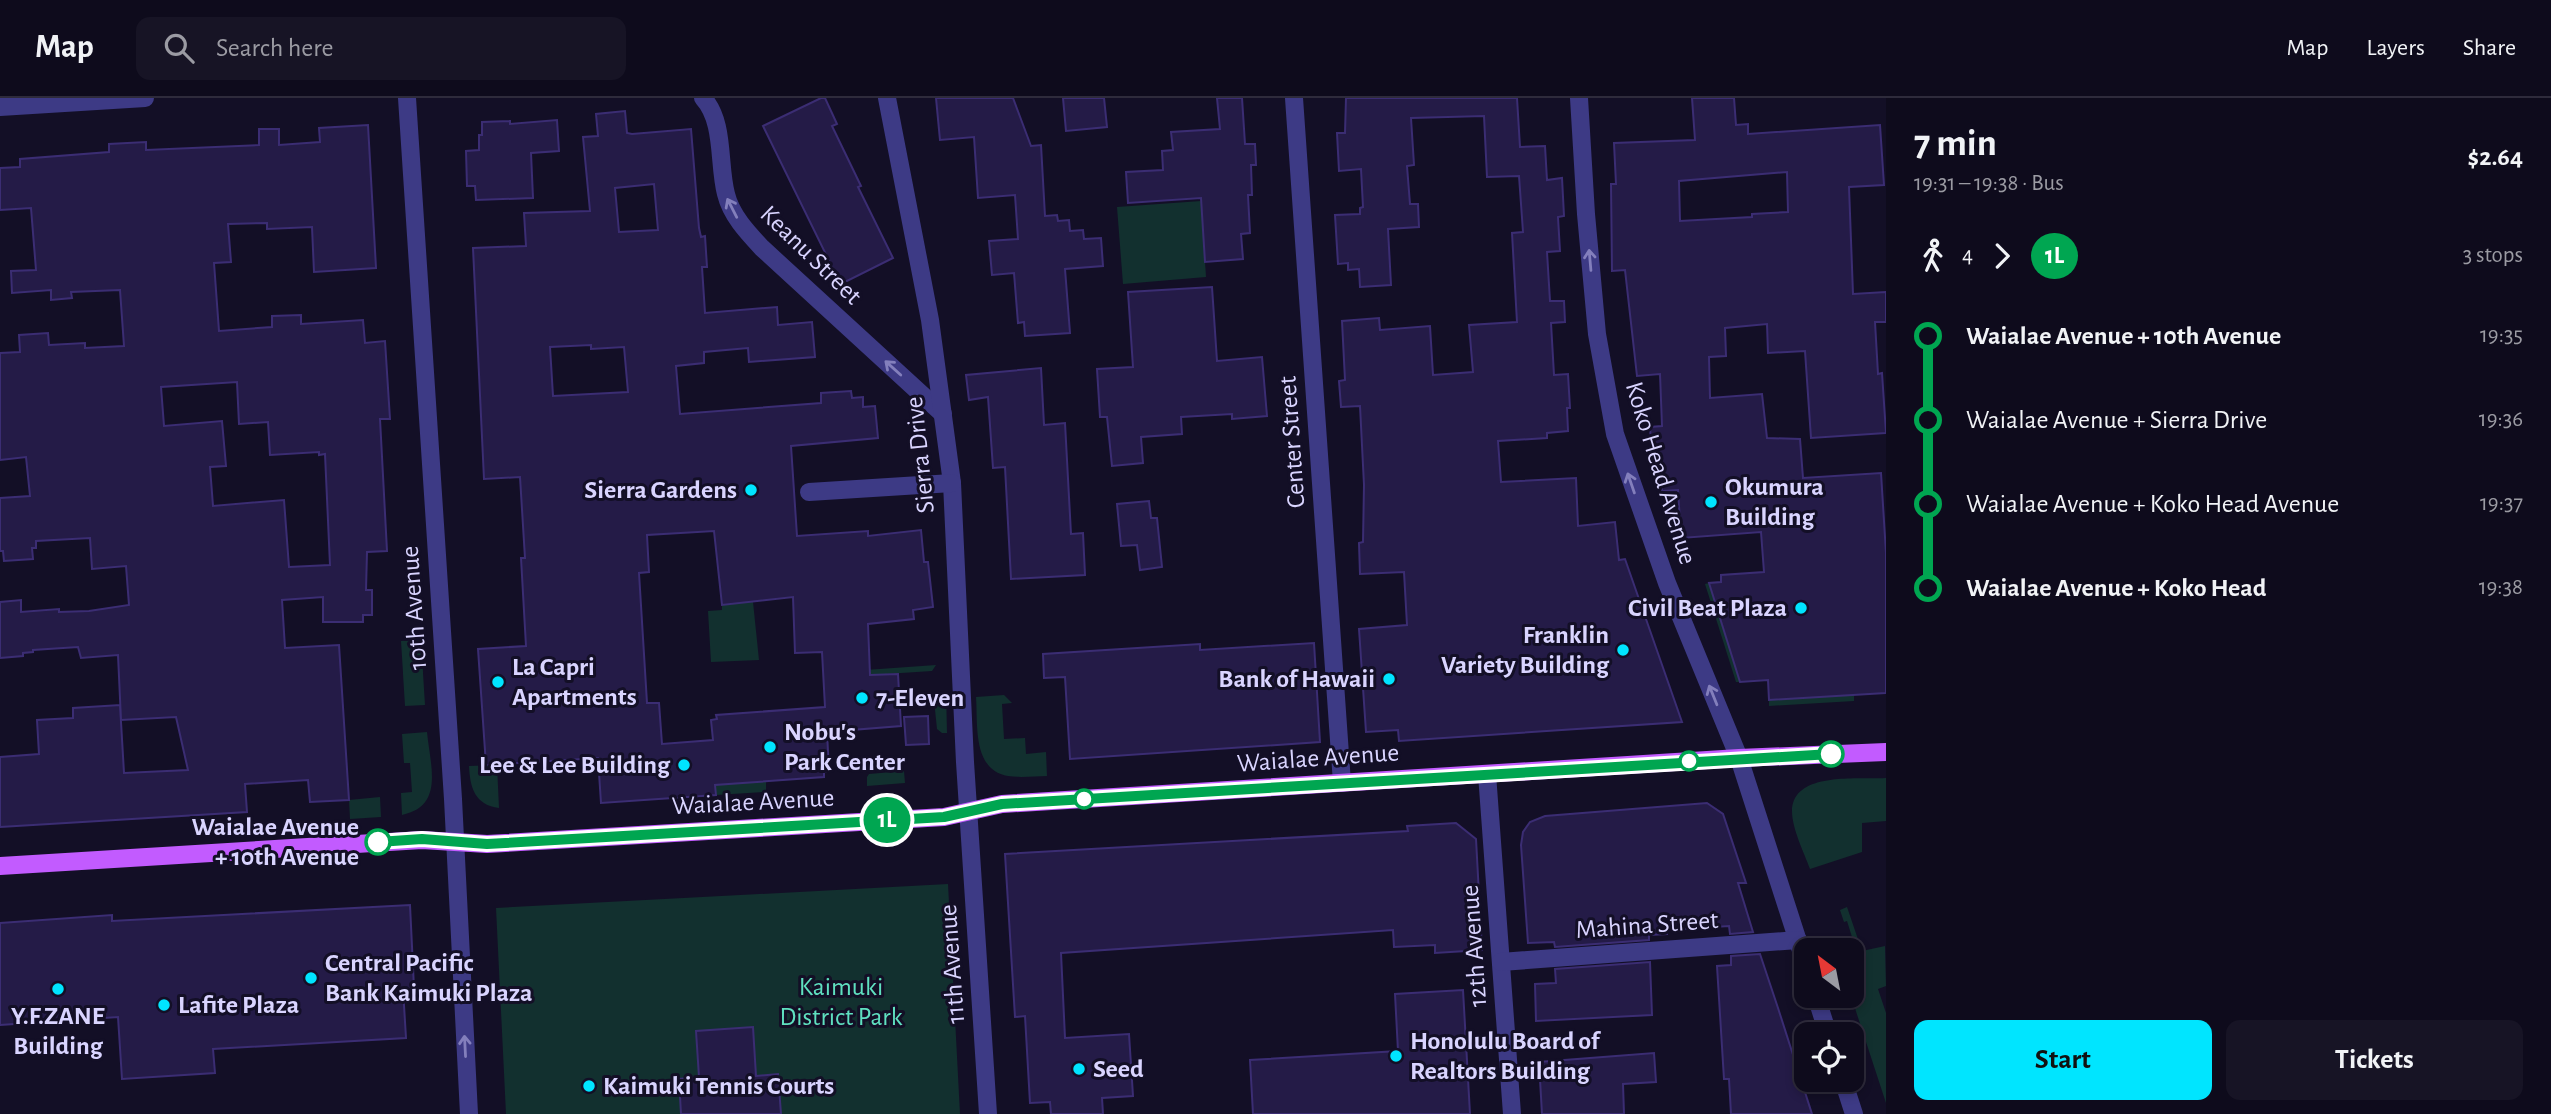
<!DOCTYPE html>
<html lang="en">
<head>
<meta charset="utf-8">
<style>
  :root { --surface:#0e0b1c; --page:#171425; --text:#f1f3f6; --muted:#9b9ba3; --line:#2e2b3b; --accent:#00e5ff }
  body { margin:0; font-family:"Alegreya Sans",sans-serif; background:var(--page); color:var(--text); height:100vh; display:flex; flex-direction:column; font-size:26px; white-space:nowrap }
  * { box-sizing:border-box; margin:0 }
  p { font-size:23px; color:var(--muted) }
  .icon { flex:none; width:38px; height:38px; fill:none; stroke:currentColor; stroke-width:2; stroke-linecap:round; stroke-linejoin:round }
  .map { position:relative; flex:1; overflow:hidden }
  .sheet { display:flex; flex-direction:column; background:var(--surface); width:665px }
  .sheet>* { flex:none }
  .badge { padding:0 14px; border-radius:23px; font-size:24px; line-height:46px }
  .needle { width:46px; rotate:328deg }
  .fabs { position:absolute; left:1794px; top:840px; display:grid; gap:14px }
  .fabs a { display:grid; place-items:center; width:70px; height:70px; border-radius:14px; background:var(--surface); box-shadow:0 4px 10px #0003,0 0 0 2px var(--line); font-size:35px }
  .map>.badge { position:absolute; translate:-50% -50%; box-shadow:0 0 0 4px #fff }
  .legs { display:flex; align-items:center; gap:10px; height:77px; padding:0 28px; font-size:23px }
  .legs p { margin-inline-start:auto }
  .head { display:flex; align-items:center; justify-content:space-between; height:119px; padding:0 28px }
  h1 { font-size:38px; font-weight:600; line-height:52px }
  .cta { display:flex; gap:14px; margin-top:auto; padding:14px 28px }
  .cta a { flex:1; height:80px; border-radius:14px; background:var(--accent); color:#111; font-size:28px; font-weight:600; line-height:80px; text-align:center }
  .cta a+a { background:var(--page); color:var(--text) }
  ul { padding:0 28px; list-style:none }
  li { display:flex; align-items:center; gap:24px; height:84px; font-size:26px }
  li i { display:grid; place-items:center; width:10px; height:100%; margin:0 9px; background:currentColor }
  li i::after { content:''; width:18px; height:18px; margin:-9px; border:5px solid; border-radius:50%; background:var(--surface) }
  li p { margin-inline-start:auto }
  li:first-child i { background:linear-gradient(#0000 50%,currentColor 0) }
  li:last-child i { background:linear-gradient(currentColor 50%,#0000 0) }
  header { display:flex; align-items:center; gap:42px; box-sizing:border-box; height:98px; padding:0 35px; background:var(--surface); border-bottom:2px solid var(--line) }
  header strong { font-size:33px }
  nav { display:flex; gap:38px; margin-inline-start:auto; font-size:24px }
  .search { width:490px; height:63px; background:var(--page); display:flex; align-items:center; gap:18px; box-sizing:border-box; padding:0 24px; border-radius:14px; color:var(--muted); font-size:26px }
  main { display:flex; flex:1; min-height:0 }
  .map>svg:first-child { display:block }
  .green { fill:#12302f }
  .building { fill:#241b47; stroke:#3b2d73; stroke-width:2; fill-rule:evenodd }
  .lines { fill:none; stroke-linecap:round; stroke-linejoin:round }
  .minor { stroke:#3d3a85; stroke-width:18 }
  .major { stroke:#c25bff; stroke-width:18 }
  .oneway { stroke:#837fbc }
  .line-1-casing { stroke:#fff; stroke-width:16 }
  .line-1 { stroke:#00a651; stroke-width:10 }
  .poi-dot { fill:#00e5ff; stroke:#130f26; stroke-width:2.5 }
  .stop-1-dot { fill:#fff; stroke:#00a651; stroke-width:3.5 }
  .labels { text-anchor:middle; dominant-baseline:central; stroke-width:6; stroke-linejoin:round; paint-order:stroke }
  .street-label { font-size:26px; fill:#d9d4ff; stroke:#130f26 }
  .poi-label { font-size:26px; font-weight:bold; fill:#d9d4ff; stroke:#130f26; text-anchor:start }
  .stop-label { font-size:26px; font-weight:bold; fill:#d9d4ff; stroke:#130f26; text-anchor:end }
  .park-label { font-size:26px; fill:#5fe0c0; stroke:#130f26 }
</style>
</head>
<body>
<header>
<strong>Map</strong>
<div class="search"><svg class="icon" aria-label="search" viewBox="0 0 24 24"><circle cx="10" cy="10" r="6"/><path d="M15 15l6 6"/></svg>Search here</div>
<nav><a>Map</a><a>Layers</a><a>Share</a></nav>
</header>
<main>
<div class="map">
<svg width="1886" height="1016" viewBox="0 0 1886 1016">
  <rect width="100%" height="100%" fill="#130f26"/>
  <g class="green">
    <polygon points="1201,103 1206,179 1123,186 1117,109"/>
    <polygon points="1709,485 1740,584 1736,584 1705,486"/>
    <polygon points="753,504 759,562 711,564 708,513 722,512 722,507"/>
    <polygon points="421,542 425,607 405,608 401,543"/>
    <polygon points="936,567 932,573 824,580 823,575"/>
    <polygon points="946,593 947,635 942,635 937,631 934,602 936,598"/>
    <path d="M 1004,597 L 1012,605 L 1002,606 L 1004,641 L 1025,640 L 1026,656 L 1046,654 L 1047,678 C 1035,678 1021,680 1008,678 C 972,672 978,626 976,599 Z"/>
    <polygon points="1854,597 1854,603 1769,608 1769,602"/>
    <path d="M 427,634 C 430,667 445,708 402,717 L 401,695 L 412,694 L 410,665 L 404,665 L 402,636 Z"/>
    <path d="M 497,667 L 499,710 C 475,707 470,690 469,668 Z"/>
    <polygon points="904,673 905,685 867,688 867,679 869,676"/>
    <path d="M 1886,680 L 1886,723 L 1862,725 L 1862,754 L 1810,771 C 1804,754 1792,731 1792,713 C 1793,673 1858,682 1886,680 Z"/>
    <polygon points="715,681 766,683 766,694 716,697"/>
    <polygon points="380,699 381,719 350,721 349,702"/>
    <polygon points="948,786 960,1016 506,1016 496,810"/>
    <polygon points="1847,809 1862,853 1885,848 1886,888 1878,891 1886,915 1886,1005 1851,898 1852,875 1862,871 1847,823 1844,824 1840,812"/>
  </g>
  <g class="building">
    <polygon points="821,0 825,0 837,26 832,28 861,88 858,89 893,160 847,183 839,183 763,28"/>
    <polygon points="936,0 1013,0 1031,48 1041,47 1045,118 1057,117 1058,123 1069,122 1070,133 1083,132 1084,141 1101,140 1103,168 1065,171 1070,235 1025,238 1024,224 1018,225 1014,175 992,177 989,143 1018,141 1015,97 978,100 974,39 940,42"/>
    <polygon points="1063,0 1104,0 1107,29 1066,33"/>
    <polygon points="1217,0 1242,0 1245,46 1255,46 1256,67 1251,67 1252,97 1248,97 1250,135 1241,136 1243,161 1205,164 1201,100 1128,105 1126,74 1163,72 1162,53 1173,52 1171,34 1220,31"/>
    <polygon points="1346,0 1517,0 1520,49 1545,48 1547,82 1562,80 1564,118 1558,119 1560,153 1547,154 1550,203 1564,203 1565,224 1551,225 1554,277 1568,276 1570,310 1567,310 1568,333 1547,335 1547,340 1498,343 1501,384 1576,380 1578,428 1615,424 1619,462 1625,461 1682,624 1399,643 1398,632 1366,634 1359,531 1407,527 1404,474 1360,476 1359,445 1363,444 1364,387 1360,308 1341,309 1339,283 1345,282 1342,223 1379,220 1380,232 1430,228 1433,277 1473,274 1469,227 1517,224 1512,135 1523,134 1519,78 1487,79 1484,18 1411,20 1414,67 1407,68 1410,106 1418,106 1419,129 1388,131 1391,187 1360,189 1359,171 1348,172 1348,165 1338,166 1335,117 1360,116 1360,110 1363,109 1361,71 1339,73 1337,35 1345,35"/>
    <path d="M 1692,0 L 1734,0 L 1736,27 L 1748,26 L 1748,36 L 1880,27 L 1884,87 L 1849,89 L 1853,196 L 1886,194 L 1886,224 L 1875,224 L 1878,276 L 1882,275 L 1886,335 L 1811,340 L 1805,253 L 1768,255 L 1767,226 L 1725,230 L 1726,258 L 1709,259 L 1710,300 L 1762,296 L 1767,340 L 1800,341 L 1803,380 L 1881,375 L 1886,455 L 1886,595 L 1769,602 L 1768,582 L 1740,584 L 1709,485 L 1721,484 L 1721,477 L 1764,474 L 1761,434 L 1681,440 L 1678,392 L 1662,393 L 1660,359 L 1652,360 L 1650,329 L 1662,328 L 1660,276 L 1637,278 L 1625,172 L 1612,173 L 1611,86 L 1616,86 L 1614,45 L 1695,42 ZM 1787,74 L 1788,114 L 1752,116 L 1752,119 L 1680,123 L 1679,83 Z"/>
    <path d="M 625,13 L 627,35 L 632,36 L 691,31 L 699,130 L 701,139 L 705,138 L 707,169 L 702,169 L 705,215 L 777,209 L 778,227 L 812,224 L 815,259 L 749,264 L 748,250 L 704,254 L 704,265 L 676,268 L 680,316 L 821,305 L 821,295 L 851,293 L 852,300 L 863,299 L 863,309 L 875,308 L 878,340 L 791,348 L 797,438 L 868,433 L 868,438 L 921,432 L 924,464 L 928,464 L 933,509 L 913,512 L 914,521 L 868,526 L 870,577 L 898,576 L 901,628 L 827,634 L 829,673 L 824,674 L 824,679 L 715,687 L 716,697 L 601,705 L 598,660 L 486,667 L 478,551 L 526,548 L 521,460 L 525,460 L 520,379 L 484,381 L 473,150 L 526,148 L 524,115 L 590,113 L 583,39 L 598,38 L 596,16 ZM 654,86 L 658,132 L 619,134 L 615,90 ZM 591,247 L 591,251 L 624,249 L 628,294 L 553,298 L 550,249 ZM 714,433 L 722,507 L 793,499 L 795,555 L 822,554 L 825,609 L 716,617 L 717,621 L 711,622 L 713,642 L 662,646 L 659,605 L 647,605 L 639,475 L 649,474 L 647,437 Z"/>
    <polygon points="557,22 559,53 531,55 533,100 476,102 475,88 467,88 466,53 479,52 479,37 482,37 482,24 510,23 510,26"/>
    <path d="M 368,27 L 376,170 L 314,174 L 312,129 L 267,131 L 267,125 L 228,126 L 231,164 L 214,165 L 219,233 L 272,229 L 272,218 L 301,217 L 301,226 L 363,222 L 365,245 L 385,243 L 390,321 L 380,321 L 387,453 L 367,454 L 366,492 L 372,492 L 372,517 L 363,517 L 363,524 L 323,524 L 323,499 L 282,502 L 285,550 L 339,547 L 349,702 L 310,704 L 308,682 L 245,686 L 247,714 L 0,729 L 0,659 L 39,656 L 37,622 L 73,620 L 73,610 L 120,607 L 124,675 L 188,672 L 176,619 L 121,622 L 118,557 L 81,560 L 78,549 L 33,552 L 33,554 L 23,555 L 23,558 L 0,560 L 0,504 L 21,502 L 21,514 L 59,511 L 59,514 L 89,513 L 129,507 L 126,468 L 92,471 L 90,440 L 36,443 L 36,450 L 32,450 L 33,461 L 4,463 L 3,453 L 0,453 L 0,400 L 30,398 L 26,359 L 0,362 L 0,255 L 20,254 L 19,237 L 48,235 L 49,247 L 85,245 L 85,250 L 124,248 L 120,192 L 71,194 L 72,200 L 51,202 L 51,192 L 12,195 L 11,173 L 36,172 L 31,110 L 0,112 L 0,70 L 20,69 L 20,61 L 109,54 L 109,46 L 146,44 L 146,52 L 259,47 L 259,31 L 279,31 L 279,47 L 320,44 L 319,30 ZM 237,284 L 239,326 L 268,324 L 270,357 L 319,354 L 319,357 L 325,356 L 330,467 L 289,469 L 284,402 L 213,408 L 210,369 L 226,368 L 222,323 L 164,328 L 161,289 Z"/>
    <polygon points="1212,189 1217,263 1262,259 1267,318 1232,321 1232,316 1181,319 1182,336 1141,339 1143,365 1112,368 1107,319 1100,319 1097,271 1133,269 1128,194"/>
    <polygon points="1041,270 1044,327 1065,325 1071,436 1083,435 1085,477 1011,481 1005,369 993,370 988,299 969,302 966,277"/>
    <polygon points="1149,403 1151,420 1157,420 1162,469 1140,472 1137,447 1121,448 1117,406"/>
    <polygon points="1314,545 1320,644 1070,661 1065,579 1044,580 1043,556 1200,546 1200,552"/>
    <polygon points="928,618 929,646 906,647 904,619"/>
    <polygon points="1707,705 1723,716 1746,785 1738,785 1753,834 1730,836 1729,828 1667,832 1667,836 1649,837 1649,842 1555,849 1554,844 1528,845 1521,747 1523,734 1530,724 1545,718"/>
    <polygon points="1456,725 1476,741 1482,852 1435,855 1435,847 1394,849 1393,832 1061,855 1065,940 1129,936 1133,998 1102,1000 1103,1016 1051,1016 1050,1004 1030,1005 1025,918 1015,919 1005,756 1408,733 1407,728"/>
    <polygon points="410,807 414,890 403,891 406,940 213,951 215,975 122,981 118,919 0,927 0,825 112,817 112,823"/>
    <polygon points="1760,856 1778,910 1812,1016 1731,1016 1729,981 1724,981 1717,868 1731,867 1731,858"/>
    <polygon points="1650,864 1652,917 1536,923 1535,886 1556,885 1555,871"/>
    <polygon points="1463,892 1470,1016 1253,1016 1250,962 1398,953 1395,896"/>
    <polygon points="753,929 756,978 778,976 781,1016 681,1016 679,981 699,979 696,933"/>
    <polygon points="1654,955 1656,984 1623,986 1624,1016 1542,1016 1539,964"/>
  </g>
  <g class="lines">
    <g class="minor">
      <polyline points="407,0 453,701 469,1016"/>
      <path d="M 703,0 C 725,24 718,66 726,96 C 731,117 747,134 762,150 L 943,316"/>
      <polyline points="887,0 930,222 952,385 965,664 988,1016"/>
      <polyline points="1294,0 1342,685"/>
      <polyline points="1579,0 1586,116 1597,236 1615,336 1667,485 1739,660 1806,868"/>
      <polyline points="0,9 145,0"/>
      <polyline points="809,394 952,385"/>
      <polyline points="1487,676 1512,1016"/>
      <polyline points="1501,864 1798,842"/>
      <polyline points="1816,898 1828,936"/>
      <polyline points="1843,982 1854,1016"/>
    </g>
    <polyline class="major" points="0,768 422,742 487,746 944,719 1002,706 1739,660 1886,654"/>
  </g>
  <defs><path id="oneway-shaft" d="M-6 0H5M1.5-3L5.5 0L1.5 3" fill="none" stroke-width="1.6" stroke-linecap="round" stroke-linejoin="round" transform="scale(1.75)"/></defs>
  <g class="oneway">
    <use href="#oneway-shaft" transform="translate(732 110) rotate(-117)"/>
    <use href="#oneway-shaft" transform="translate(1590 162) rotate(-95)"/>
    <use href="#oneway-shaft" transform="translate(893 270) rotate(-138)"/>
    <use href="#oneway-shaft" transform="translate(1631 385) rotate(-109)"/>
    <use href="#oneway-shaft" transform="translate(1713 597) rotate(-112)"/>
    <use href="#oneway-shaft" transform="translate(465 948) rotate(-93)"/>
  </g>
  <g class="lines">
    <defs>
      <polyline id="line-1" points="378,744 422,741 487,746 944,719 1002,706 1831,656"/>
    </defs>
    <use href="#line-1" class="line-1-casing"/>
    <use href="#line-1" class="line-1"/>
  </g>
  <g class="poi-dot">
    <circle cx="751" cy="392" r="7"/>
    <circle cx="1711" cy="404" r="7"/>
    <circle cx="1801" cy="510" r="7"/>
    <circle cx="1623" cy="552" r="7"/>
    <circle cx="1389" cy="581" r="7"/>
    <circle cx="498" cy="584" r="7"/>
    <circle cx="862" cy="600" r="7"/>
    <circle cx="770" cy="649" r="7"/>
    <circle cx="684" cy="667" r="7"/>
    <circle cx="311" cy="880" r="7"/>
    <circle cx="58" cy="891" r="7"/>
    <circle cx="164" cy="907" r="7"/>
    <circle cx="1396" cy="958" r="7"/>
    <circle cx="1079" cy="971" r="7"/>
    <circle cx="589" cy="988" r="7"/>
  </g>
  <g class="stop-1-dot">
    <circle cx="1831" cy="656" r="12"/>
    <circle cx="1689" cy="663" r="9"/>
    <circle cx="1084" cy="701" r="9"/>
    <circle cx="378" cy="744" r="12"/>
  </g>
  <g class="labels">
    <g class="street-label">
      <text transform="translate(811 157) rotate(44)">Keanu Street</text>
      <text transform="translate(1292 344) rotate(-94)">Center Street</text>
      <text transform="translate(920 357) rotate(-96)">Sierra Drive</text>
      <text transform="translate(1661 375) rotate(73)">Koko Head Avenue</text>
      <text transform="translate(414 510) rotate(-94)">10th Avenue</text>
      <text transform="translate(1318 660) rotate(-4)">Waialae Avenue</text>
      <text transform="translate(753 704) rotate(-3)">Waialae Avenue</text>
      <text transform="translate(1647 827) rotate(-4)">Mahina Street</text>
      <text transform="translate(1474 848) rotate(-94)">12th Avenue</text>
      <text transform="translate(952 866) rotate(-94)">11th Avenue</text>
    </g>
    <g class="poi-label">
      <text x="1725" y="389">Okumura<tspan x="1725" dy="30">Building</tspan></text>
      <text x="737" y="392" text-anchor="end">Sierra Gardens</text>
      <text x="1787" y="510" text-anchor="end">Civil Beat Plaza</text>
      <text x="1609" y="537" text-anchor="end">Franklin<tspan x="1609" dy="30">Variety Building</tspan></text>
      <text x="512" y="569">La Capri<tspan x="512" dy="30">Apartments</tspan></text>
      <text x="1375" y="581" text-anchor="end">Bank of Hawaii</text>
      <text x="876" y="600">7-Eleven</text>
      <text x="784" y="634">Nobu's<tspan x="784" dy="30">Park Center</tspan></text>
      <text x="670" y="667" text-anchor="end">Lee &amp; Lee Building</text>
      <text x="325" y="865">Central Pacific<tspan x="325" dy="30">Bank Kaimuki Plaza</tspan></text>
      <text x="178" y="907">Lafite Plaza</text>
      <text x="58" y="918" text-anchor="middle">Y.F.ZANE<tspan x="58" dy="30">Building</tspan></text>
      <text x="1410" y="943">Honolulu Board of<tspan x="1410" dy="30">Realtors Building</tspan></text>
      <text x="1093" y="971">Seed</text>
      <text x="603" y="988">Kaimuki Tennis Courts</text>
    </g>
    <g class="stop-label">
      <text x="359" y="729">Waialae Avenue<tspan x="359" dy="30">+ 10th Avenue</tspan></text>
    </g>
    <g class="park-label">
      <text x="841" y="889">Kaimuki<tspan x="841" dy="30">District Park</tspan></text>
    </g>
  </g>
</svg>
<div class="fabs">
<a><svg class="needle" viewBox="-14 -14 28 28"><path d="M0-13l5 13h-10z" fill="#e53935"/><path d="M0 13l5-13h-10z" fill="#9b9ba3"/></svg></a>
<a><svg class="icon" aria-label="locate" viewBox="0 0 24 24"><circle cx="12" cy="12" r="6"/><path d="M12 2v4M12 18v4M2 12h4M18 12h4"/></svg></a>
</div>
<b class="badge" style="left:887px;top:722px;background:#00a651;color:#fff">1L</b>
</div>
<section class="sheet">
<div class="head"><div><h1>7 min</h1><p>19:31 – 19:38 · Bus</p></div><b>$2.64</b></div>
<div class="legs"><svg class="icon" aria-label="walk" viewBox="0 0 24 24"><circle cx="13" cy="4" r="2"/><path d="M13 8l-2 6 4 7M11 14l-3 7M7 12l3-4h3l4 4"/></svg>4<svg class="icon" aria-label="forward" viewBox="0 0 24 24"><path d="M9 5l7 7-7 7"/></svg><b class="badge" style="background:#00a651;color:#fff">1L</b><p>3 stops</p></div>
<ul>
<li><i style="color:#00a651"></i><b>Waialae Avenue + 10th Avenue</b><p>19:35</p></li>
<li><i style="color:#00a651"></i><span>Waialae Avenue + Sierra Drive</span><p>19:36</p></li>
<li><i style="color:#00a651"></i><span>Waialae Avenue + Koko Head Avenue</span><p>19:37</p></li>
<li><i style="color:#00a651"></i><b>Waialae Avenue + Koko Head</b><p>19:38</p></li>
</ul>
<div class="cta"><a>Start</a><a>Tickets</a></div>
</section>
</main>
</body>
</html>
